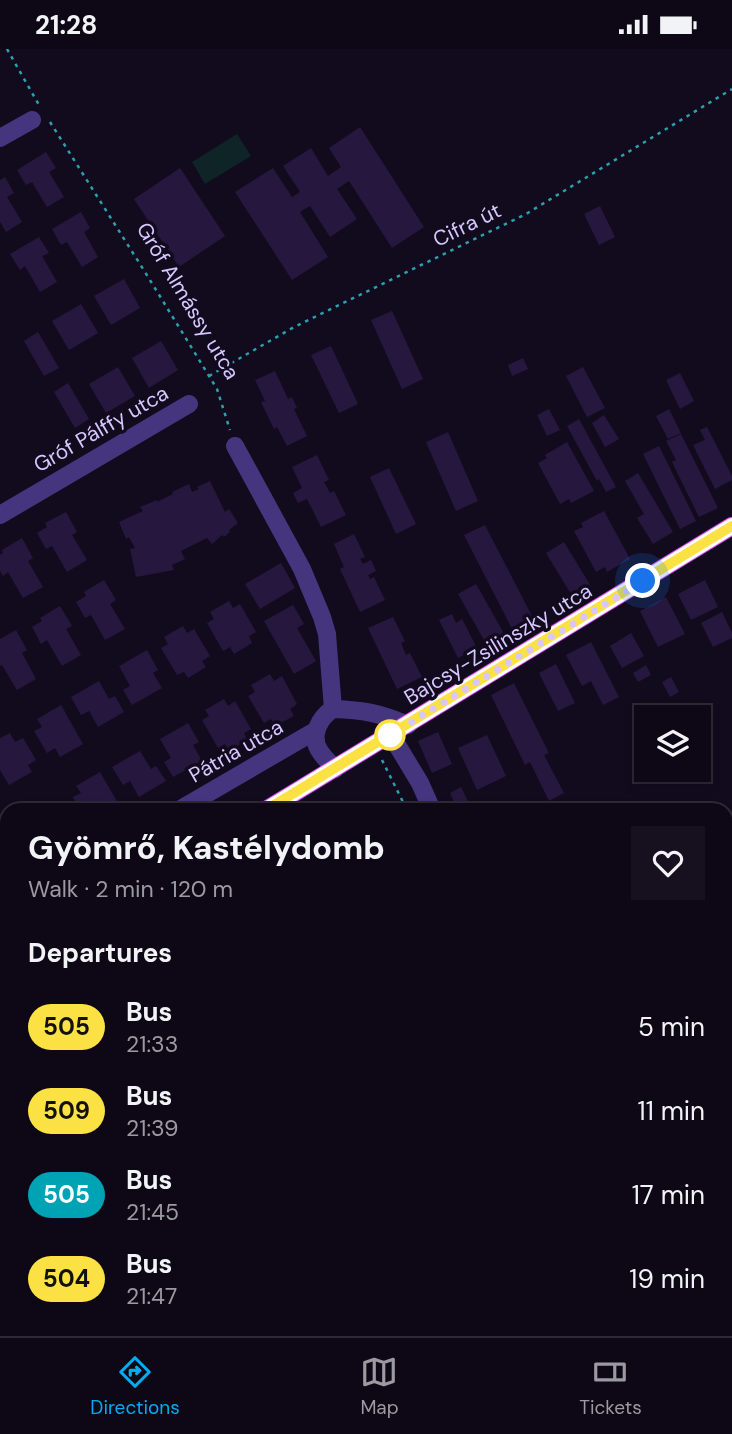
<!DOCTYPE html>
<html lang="en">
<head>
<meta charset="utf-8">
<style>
  :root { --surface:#0e0816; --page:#17111f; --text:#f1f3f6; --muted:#9b9aa1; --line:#2e2935; --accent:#00adf2 }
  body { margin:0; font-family:"DM Sans",sans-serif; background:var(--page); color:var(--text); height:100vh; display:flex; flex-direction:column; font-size:26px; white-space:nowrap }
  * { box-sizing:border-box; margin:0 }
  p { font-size:23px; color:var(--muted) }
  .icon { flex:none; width:38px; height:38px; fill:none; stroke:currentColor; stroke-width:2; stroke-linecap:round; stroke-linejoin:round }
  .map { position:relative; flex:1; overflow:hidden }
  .sheet { position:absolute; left:0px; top:754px; width:733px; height:534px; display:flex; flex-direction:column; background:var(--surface); border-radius:21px 21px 0 0; box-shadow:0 4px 10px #0003,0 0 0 2px var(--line) }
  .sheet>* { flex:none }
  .badge { padding:0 14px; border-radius:23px; font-size:24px; line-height:46px }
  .tools { position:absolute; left:634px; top:656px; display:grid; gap:14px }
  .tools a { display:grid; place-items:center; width:77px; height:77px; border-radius:0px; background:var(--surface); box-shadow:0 4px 10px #0003,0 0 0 2px var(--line); font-size:35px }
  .you { position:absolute; width:35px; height:35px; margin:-18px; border:5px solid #fff; border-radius:50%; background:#1a73e8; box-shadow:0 0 0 10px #1a73e833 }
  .map>.badge { position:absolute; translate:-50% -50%; box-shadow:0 0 0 4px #fff }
  h2 { padding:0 28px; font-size:26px; line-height:63px }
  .round { display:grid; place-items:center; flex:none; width:74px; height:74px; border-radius:0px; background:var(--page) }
  .summary { display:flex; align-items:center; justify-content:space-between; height:119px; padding:0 28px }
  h1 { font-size:33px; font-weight:700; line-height:52px }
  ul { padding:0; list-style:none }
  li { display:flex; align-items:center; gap:21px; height:84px; padding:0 28px }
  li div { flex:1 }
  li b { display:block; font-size:26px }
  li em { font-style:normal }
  li .badge { min-width:77px; font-weight:700; text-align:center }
  .status { display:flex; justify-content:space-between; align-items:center; height:49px; padding:0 35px; background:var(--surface); direction:ltr }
  .status svg { height:19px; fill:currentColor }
  .tab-bar { display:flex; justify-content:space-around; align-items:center; height:98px; border-top:2px solid var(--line); background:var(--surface); font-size:19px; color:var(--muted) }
  .tab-bar a { display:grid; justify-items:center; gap:4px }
  .tab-bar .on { color:var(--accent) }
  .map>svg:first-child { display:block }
  .green { fill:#0e2427 }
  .building { fill:#26173f }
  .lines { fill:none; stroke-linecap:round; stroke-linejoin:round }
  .path { stroke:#2aa0b1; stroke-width:2.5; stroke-dasharray:3.5 5; stroke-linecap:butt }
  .minor { stroke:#45357e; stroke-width:18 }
  .major { stroke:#de4eff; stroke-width:18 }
  .line-casing { stroke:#fff; stroke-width:16 }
  .line { stroke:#fbe143; stroke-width:10 }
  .walk { stroke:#d8c7ff; stroke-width:7; stroke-dasharray:0 12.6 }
  .stop-dot { fill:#fff; stroke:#fbe143; stroke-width:3.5 }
  .labels { text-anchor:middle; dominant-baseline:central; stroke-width:7; stroke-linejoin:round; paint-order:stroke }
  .street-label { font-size:21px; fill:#d8c7ff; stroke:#120b1d }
</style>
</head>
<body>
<div class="status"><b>21:28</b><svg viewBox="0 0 49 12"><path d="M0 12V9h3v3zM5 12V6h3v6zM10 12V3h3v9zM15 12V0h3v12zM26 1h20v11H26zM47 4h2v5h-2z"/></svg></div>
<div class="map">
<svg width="732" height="1287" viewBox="0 0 732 1287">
  <rect width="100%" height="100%" fill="#120b1d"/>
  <polygon class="green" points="237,85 251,107 205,135 192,113"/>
  <g class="building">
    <polygon points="360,78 424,178 392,199 349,132 337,140 357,170 330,188 310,157 300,163 328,208 292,231 235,143 273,119 292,148 300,143 283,117 311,99 328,127 341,118 329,99"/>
    <polygon points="46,103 56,119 49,123 64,148 47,158 32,133 26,136 17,121"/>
    <polygon points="180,119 225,187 179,218 134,150"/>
    <polygon points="5,128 14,144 7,148 22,173 6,183 0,173 0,131"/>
    <polygon points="600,157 615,188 599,196 584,165"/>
    <polygon points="81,163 90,179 84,183 98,208 82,218 67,193 61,196 52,180"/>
    <polygon points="39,188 49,204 42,207 57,233 40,243 25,217 20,221 10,205"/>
    <polygon points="124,230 140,259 111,276 94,247"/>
    <polygon points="81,255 98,284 69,301 52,272"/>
    <polygon points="392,262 423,330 402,340 371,271"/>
    <polygon points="38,283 59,319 44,327 24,292"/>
    <polygon points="161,292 178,321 149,339 132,309"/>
    <polygon points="331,297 358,355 339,364 311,306"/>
    <polygon points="523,309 528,320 512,327 508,316"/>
    <polygon points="118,318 135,347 106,364 89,335"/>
    <polygon points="583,318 605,359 587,368 566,327"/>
    <polygon points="275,322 288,350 292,348 297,359 294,360 307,387 287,397 277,378 274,380 261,353 265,352 255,331"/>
    <polygon points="680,324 694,352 680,360 666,331"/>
    <polygon points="68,334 89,370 75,379 54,343"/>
    <polygon points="549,360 560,381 547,387 537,366"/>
    <polygon points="669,360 681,384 668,390 656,367"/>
    <polygon points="604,366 619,390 605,398 592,374"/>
    <polygon points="579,370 616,438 606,443 599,430 597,432 567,377"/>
    <polygon points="707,378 732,427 732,431 715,440 693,396 705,391 700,381"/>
    <polygon points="448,383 478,452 456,462 426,393"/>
    <polygon points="681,385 718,459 699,468 672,413 676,411 666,392"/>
    <polygon points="567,393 594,442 571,454 569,450 560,455 538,414 547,409 545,406"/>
    <polygon points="659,397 696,472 680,480 643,405"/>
    <polygon points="317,406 329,431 324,433 330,444 334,442 346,466 321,478 307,450 298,454 293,444 302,439 292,418"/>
    <polygon points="389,419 416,475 396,485 370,428"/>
    <polygon points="638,424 673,483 653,495 637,469 644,465 625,432"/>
    <polygon points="210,432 225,463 229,460 238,474 229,481 230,483 224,488 222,486 212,495 207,489 181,502 185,510 172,516 174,521 136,528 130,500 135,499 129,488 126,490 119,473 143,462 140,458 157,451 157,453 173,445 172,443 189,435 192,443 199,440 197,438"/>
    <polygon points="604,462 630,510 607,523 605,518 596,523 574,482 583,478 581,474"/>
    <polygon points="66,463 77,483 72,486 87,511 67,523 52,497 46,500 37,484 47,478 45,474"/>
    <polygon points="485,476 533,569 512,580 464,486"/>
    <polygon points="354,485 365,508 360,510 363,515 371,511 376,522 368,526 370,530 374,528 385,551 360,563 340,520 344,518 334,495"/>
    <polygon points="22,489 33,509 28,512 43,538 23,549 8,523 3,527 0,522 0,506 3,504 2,501"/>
    <polygon points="564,493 592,539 574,550 546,504"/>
    <polygon points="281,514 295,539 260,560 245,535"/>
    <polygon points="104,531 116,551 110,555 125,580 105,591 91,566 85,569 76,553 86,547 84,543"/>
    <polygon points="705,531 718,558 691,571 678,545"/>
    <polygon points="476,535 506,588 488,598 458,545"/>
    <polygon points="666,548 685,585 658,598 640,562"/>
    <polygon points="229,552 233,559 240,555 256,583 249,587 252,594 234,605 230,598 223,602 207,574 214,570 210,563"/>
    <polygon points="293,556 304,575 297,579 316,612 294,625 264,572"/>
    <polygon points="60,557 72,577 66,580 81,606 62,617 47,591 41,595 32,578 42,572 40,569"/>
    <polygon points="722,563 732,584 732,589 713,598 701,574"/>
    <polygon points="452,565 456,574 462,570 477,599 458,609 439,571"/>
    <polygon points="393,568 405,592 401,594 406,606 410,604 422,628 397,640 368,579"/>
    <polygon points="183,577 187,584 194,580 210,607 202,612 206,618 188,629 184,623 177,626 161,599 168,595 164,588"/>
    <polygon points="16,581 27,601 22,604 36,630 17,641 2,616 0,617 0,590"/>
    <polygon points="631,584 644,607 622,619 610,597"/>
    <polygon points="591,593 619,648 603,656 591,632 582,637 566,606"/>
    <polygon points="147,601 158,621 153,624 162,639 132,656 123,641 130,637 119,617"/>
    <polygon points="556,615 575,654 558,662 539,624"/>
    <polygon points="646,616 651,626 638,633 633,624"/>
    <polygon points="270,625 274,632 282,627 297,655 290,660 294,667 275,677 271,670 264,674 248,647 255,643 251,636"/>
    <polygon points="671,628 679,643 670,648 662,633"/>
    <polygon points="99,632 109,650 115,647 124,663 98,678 89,662 81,666 71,648"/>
    <polygon points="514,634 549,704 544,706 564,744 549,752 530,713 525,716 491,646"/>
    <polygon points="224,650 228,657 235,652 251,680 244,684 247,691 229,702 225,695 218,699 202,671 209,667 205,661"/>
    <polygon points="61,656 83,695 60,708 55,699 47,704 34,682 42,678 37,670"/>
    <polygon points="188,674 199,693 193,696 202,712 173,728 164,713 171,709 160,690"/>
    <polygon points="438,683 452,715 432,724 418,692"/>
    <polygon points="10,684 15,693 23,689 36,711 28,716 32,723 9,736 0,721 0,689"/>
    <polygon points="487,686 506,727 477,741 458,699"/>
    <polygon points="140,702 151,720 156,717 166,732 139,748 130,732 123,736 112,718"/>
    <polygon points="100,723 122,761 80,761 73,748 81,744 76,737"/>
    <polygon points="461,738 472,761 458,761 450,744"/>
    <polygon points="49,752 54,761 33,761"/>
    <polygon points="7,792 7,826 0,814 0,796"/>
    <polygon points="726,1187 732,1199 732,1227 726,1229"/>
    <polygon points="552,1281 564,1281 563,1287 550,1287"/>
    <polygon points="662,1281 687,1281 681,1284 680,1287 665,1287"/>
  </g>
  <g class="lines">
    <g class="path">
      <polyline points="7,0 39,56"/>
      <polyline points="50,73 145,223 217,340 230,381"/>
      <polyline points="209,327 294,278 526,165 732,40"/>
      <polyline points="382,711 407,761"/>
      <polyline points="0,967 7,963"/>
    </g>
    <g class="minor">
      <polyline points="0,89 32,71"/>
      <polyline points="235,397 302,520 322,568 327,585 333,660"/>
      <polyline points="0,466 189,355"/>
      <polyline points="391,686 420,734 432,761"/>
      <path d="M 335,720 C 330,714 323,708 319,701 C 310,686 320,668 333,660 C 364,661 379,664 408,676"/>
      <polyline points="179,761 315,682"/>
      <polyline points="0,866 7,862"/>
      <polyline points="726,1146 732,1142"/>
      <polyline points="578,1287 579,1281"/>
    </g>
    <g class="major">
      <polyline points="266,761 732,477"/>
      <polyline points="0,922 7,917"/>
    </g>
  </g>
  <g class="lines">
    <defs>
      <polyline id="line" points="266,761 732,477"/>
    </defs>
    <use href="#line" class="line-casing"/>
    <use href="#line" class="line"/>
    <polyline class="walk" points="390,686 643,532"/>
  </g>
  <circle class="stop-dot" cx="390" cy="686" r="14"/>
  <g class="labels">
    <g class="street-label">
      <text transform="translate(467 176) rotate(-26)">Cifra út</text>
      <text transform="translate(188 252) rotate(59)">Gróf Almássy utca</text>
      <text transform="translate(101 380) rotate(-30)">Gróf Pálffy utca</text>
      <text transform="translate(498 595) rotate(-31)">Bajcsy-Zsilinszky utca</text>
      <text transform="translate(236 702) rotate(-30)">Pátria utca</text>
    </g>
  </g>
</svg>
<div class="tools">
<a><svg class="icon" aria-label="layers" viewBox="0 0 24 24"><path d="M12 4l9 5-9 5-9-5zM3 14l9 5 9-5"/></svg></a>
</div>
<div class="you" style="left:643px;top:532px"></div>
<section class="sheet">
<div class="summary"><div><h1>Gyömrő, Kastélydomb</h1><p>Walk · 2 min · 120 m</p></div><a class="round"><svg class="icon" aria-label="heart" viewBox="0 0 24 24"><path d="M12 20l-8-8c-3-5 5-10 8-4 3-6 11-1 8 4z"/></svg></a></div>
<h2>Departures</h2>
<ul>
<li><span class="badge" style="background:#fbe143;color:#111">505</span><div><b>Bus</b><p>21:33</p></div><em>5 min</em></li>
<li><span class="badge" style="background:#fbe143;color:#111">509</span><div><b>Bus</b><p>21:39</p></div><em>11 min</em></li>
<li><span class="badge" style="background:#00a3b4;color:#fff">505</span><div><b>Bus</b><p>21:45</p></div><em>17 min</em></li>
<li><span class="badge" style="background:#fbe143;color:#111">504</span><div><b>Bus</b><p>21:47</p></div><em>19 min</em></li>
</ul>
</section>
</div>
<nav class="tab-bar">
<a class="on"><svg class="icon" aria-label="directions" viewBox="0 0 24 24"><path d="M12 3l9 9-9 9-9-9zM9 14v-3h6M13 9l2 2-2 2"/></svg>Directions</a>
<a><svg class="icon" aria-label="map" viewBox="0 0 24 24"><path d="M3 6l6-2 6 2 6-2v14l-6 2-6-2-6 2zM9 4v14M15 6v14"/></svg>Map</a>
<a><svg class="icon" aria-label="tickets" viewBox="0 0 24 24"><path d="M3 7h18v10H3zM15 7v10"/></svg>Tickets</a>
</nav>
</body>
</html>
